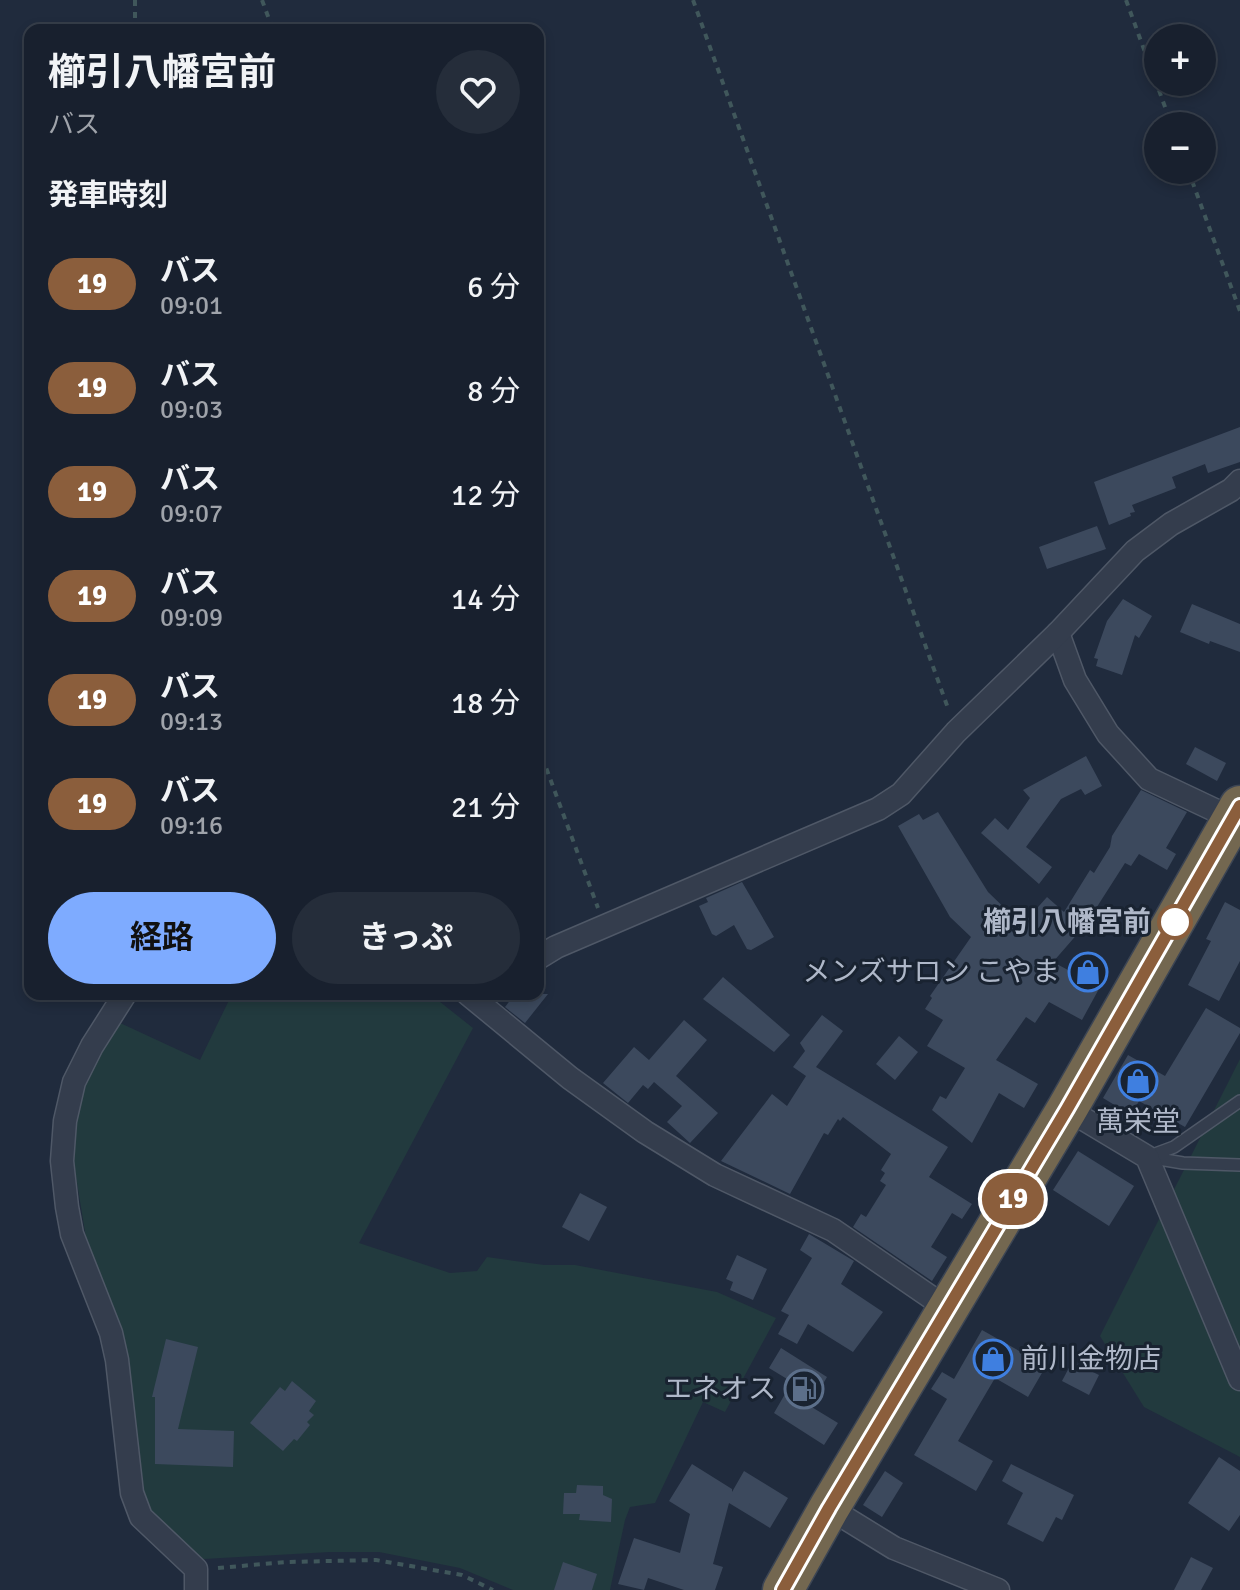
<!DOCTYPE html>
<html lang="ja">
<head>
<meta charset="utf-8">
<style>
  :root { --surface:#18202e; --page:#252d3a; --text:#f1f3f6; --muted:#9fa3aa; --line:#363e4a; --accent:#7eabff }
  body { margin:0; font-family:Signika,"Noto Sans JP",sans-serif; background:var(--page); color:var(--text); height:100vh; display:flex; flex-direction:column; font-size:30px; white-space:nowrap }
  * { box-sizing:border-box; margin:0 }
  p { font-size:26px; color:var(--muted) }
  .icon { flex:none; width:44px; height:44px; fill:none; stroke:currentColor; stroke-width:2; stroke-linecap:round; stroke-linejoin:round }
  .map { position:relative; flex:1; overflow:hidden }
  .drawer { position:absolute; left:24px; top:24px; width:520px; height:976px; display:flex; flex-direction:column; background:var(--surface); border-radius:16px; box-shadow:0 4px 12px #0003,0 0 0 2px var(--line) }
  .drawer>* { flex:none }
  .badge { padding:0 16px; border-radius:26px; font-size:28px; line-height:52px }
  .tools { position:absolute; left:1144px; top:24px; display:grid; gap:16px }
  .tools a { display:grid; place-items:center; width:72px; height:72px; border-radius:50%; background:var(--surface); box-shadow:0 4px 12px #0003,0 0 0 2px var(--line); font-size:40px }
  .map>.badge { position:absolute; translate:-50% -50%; box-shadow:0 0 0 4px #fff }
  h2 { padding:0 24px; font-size:30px; line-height:72px }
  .round { display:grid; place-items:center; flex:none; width:84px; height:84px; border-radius:42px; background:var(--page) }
  .overview { display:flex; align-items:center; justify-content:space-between; height:136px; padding:0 24px }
  h1 { font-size:38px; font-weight:700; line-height:60px }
  .primary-button { display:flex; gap:16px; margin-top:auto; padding:16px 24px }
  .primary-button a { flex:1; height:92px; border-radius:48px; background:var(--accent); color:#111; font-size:32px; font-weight:700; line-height:92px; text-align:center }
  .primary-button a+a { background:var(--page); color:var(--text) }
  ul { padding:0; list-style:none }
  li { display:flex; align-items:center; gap:24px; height:104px; padding:0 24px }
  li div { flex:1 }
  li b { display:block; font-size:30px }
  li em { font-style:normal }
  li .badge { min-width:88px; font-weight:700; text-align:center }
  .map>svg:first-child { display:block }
  .green { fill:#223a3e }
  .building { fill:#3c495d }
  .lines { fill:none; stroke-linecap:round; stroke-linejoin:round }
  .lane-casing { stroke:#4f5867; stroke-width:14 }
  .street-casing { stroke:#4f5867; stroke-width:25 }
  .highway-casing { stroke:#3c4554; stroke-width:43 }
  .path { stroke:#40575b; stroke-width:4; stroke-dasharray:6 6; stroke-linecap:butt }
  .lane { stroke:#343d4d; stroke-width:11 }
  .street { stroke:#343d4d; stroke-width:22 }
  .highway { stroke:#736750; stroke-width:40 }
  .line-casing { stroke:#fff; stroke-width:18 }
  .line { stroke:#8b5e3c; stroke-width:12 }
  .stop-dot { fill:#fff; stroke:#8b5e3c; stroke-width:4 }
  .labels { text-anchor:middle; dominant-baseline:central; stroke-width:6; stroke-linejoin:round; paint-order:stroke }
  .stop-label { font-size:28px; font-weight:bold; fill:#afb8c9; stroke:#192331; text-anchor:end }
  .poi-label { font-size:28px; fill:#afb8c9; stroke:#192331; text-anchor:end }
</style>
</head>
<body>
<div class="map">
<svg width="1240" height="1590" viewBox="0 0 1240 1590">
  <rect width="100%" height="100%" fill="#202b3d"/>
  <g class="green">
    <polygon points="232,994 430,994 473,1028 359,1243 450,1273 477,1271 487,1257 544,1265 575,1265 717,1292 776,1318 725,1412 703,1402 655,1503 630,1507 625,1520 610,1590 513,1590 460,1568 379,1552 330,1552 204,1559 191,1553 153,1515 144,1491 131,1379 119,1328 86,1238 73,1158 77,1118 85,1084 118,1022 200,1060"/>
    <polygon points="1240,1059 1240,1457 1144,1407 1100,1336"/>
  </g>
  <g class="building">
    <polygon points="1240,427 1240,462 1208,473 1205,464 1172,477 1176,488 1132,505 1135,512 1130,513 1131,516 1109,525 1094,482"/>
    <polygon points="1097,526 1106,549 1047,569 1039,547"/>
    <polygon points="1123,599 1152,616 1139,638 1135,635 1122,675 1096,666 1098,659 1094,658 1107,621"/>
    <polygon points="1192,604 1240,624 1240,652 1210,641 1209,644 1180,632"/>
    <polygon points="1195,747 1226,763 1217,781 1186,764"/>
    <polygon points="1086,756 1102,786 1085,795 1081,789 1061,799 1026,847 1052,867 1039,884 981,833 995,818 1008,830 1030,798 1023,790"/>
    <polygon points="1141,790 1187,812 1166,848 1176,854 1167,870 1139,854 1131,866 1125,863 1086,924 1053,962 1100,987 1082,1020 1049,1002 1035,1023 1026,1017 996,1060 1038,1084 1024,1108 999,1093 972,1143 932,1110 940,1096 946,1099 965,1068 927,1046 943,1020 925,1009 932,998 930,996 971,937 950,917 898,826 919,814 923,820 938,812 988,892 1022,925 1047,897 1064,912 1090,870 1094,873 1110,847 1112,836"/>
    <polygon points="742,882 774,937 751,950 747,949 734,925 716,936 712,934 699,906 708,902 706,898"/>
    <polygon points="1225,902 1240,910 1240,961 1219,1001 1188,985 1211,941 1206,939"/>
    <polygon points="723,977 790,1035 774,1052 703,999"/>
    <polygon points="515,994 548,994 525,1023 505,1007"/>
    <polygon points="1206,1008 1240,1028 1240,1033 1185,1127 1139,1101 1131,1115 1103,1098 1128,1055 1165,1076"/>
    <polygon points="822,1015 843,1031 816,1067 948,1147 929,1177 972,1204 962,1219 952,1213 931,1247 947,1257 932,1281 853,1227 861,1214 866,1217 886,1185 880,1181 885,1173 881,1170 891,1154 843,1117 840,1121 838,1119 828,1135 824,1133 790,1194 721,1161 772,1094 787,1106 806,1076 793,1067 805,1051 800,1043"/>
    <polygon points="684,1020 707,1040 676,1076 718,1113 690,1143 667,1122 682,1106 654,1082 648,1089 643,1085 628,1103 603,1083 634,1047 649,1060"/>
    <polygon points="899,1036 918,1052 895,1080 876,1064"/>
    <polygon points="1078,1151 1134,1186 1109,1226 1053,1190"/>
    <polygon points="580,1193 607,1207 589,1241 562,1227"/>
    <polygon points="809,1234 854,1261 841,1284 883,1312 853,1352 808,1324 797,1344 778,1334 789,1315 781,1311 812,1258 800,1250"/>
    <polygon points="737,1255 767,1269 753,1300 730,1290 733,1282 726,1279"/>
    <polygon points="982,1330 1046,1366 1028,1397 995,1378 958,1441 993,1461 976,1491 914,1455 947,1399 931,1389 942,1372 954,1379"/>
    <polygon points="166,1339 198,1347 178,1429 234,1431 233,1467 155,1464 155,1397 152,1397"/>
    <polygon points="781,1348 827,1377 810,1406 838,1423 824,1445 774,1413 792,1382 769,1368"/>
    <polygon points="1072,1362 1099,1375 1089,1395 1062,1381"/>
    <polygon points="292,1381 316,1401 309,1411 314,1415 307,1422 310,1425 297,1441 294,1439 283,1451 250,1423 280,1387 285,1391"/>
    <polygon points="1219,1457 1240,1471 1240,1515 1229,1531 1188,1503"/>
    <polygon points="692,1464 732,1489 732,1492 744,1471 788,1498 770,1528 729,1503 713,1564 723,1567 715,1590 684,1590 648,1578 644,1590 618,1584 634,1538 680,1553 690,1514 669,1501"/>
    <polygon points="1011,1464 1074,1495 1062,1520 1056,1517 1043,1542 1007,1524 1023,1493 1002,1481"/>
    <polygon points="885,1471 903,1483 882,1517 863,1505"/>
    <polygon points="577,1485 603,1486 603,1495 612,1499 611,1522 579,1520 580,1514 563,1514 564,1493 576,1493"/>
    <polygon points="1191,1557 1213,1568 1201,1590 1174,1590"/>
    <polygon points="563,1562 597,1574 592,1590 554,1590"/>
  </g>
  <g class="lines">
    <defs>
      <polyline id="lane" points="1240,1101 1174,1147 1147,1157 1183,1163 1240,1165"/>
      <g id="street">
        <polyline points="1058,633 1075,680 1108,734 1149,779 1240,822"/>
        <polyline points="538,958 556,947 878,809 901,794 956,732 1058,633 1135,551 1171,524 1231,490 1240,481"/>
        <polyline points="125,994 92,1046 74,1082 65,1121 62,1161 67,1207 72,1234 111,1333 117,1360 132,1493 141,1517 196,1569 196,1590"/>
        <polyline points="468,994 570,1078 645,1132 715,1175 833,1230 948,1309"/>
        <polyline points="1067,1109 1147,1157 1240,1379"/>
        <polyline points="829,1508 894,1548 998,1590"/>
      </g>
      <polyline id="highway" points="783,1590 829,1508 1067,1109 1240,806"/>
    </defs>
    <use href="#lane" class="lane-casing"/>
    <use href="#street" class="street-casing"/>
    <use href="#highway" class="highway-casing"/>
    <g class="path">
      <polyline points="135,0 135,30"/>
      <polyline points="262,0 273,30"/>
      <polyline points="693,0 949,711"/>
      <polyline points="1126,0 1172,126"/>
      <polyline points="1188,170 1240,311"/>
      <polyline points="538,746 598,908"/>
      <polyline points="218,1568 286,1562 376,1560 462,1575 493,1590"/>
    </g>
    <use href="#lane" class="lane"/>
    <use href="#street" class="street"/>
    <use href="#highway" class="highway"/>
  </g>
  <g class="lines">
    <defs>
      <polyline id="line" points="783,1590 829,1508 1067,1109 1240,806"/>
    </defs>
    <use href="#line" class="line-casing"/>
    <use href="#line" class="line"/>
  </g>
  <defs>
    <symbol id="shop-ring" viewBox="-11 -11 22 22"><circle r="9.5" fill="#192331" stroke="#3f7fe0" stroke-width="1.5"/><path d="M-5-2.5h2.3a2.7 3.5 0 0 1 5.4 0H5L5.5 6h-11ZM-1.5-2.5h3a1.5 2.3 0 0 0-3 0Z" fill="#3f7fe0"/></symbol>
    <symbol id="fuel-ring" viewBox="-11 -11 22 22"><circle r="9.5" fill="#192331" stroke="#5c6f8a" stroke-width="1.5"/><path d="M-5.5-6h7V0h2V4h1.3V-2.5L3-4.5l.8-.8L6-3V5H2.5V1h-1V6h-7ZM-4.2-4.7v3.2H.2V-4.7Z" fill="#5c6f8a"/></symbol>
  </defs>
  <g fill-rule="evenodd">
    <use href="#shop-ring" x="1066" y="950" width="44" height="44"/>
    <use href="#shop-ring" x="1116" y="1059" width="44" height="44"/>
    <use href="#shop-ring" x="971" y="1337" width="44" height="44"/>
    <use href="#fuel-ring" x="782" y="1367" width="44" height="44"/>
  </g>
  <circle class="stop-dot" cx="1175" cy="922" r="16"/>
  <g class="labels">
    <g class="stop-label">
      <text x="1151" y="922">櫛引八幡宮前</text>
    </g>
    <g class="poi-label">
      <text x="1060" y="972">メンズサロン こやま</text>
      <text x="1138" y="1122" text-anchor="middle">萬栄堂</text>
      <text x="1021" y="1359" text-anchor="start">前川金物店</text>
      <text x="776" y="1389">エネオス</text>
    </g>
  </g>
</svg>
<div class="tools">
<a>+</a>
<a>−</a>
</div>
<b class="badge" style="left:1013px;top:1199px;background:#8b5e3c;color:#fff">19</b>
<section class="drawer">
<div class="overview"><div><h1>櫛引八幡宮前</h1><p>バス</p></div><a class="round"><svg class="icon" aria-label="heart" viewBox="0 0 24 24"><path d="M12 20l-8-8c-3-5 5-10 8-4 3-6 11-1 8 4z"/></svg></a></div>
<h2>発車時刻</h2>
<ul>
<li><span class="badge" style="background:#8b5e3c;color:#fff">19</span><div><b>バス</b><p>09:01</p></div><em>6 分</em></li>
<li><span class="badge" style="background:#8b5e3c;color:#fff">19</span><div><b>バス</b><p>09:03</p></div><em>8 分</em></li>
<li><span class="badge" style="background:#8b5e3c;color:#fff">19</span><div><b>バス</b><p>09:07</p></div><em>12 分</em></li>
<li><span class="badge" style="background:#8b5e3c;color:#fff">19</span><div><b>バス</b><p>09:09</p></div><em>14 分</em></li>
<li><span class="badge" style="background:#8b5e3c;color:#fff">19</span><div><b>バス</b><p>09:13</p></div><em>18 分</em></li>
<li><span class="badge" style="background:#8b5e3c;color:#fff">19</span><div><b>バス</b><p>09:16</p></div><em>21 分</em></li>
</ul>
<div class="primary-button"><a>経路</a><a>きっぷ</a></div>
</section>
</div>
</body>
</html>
